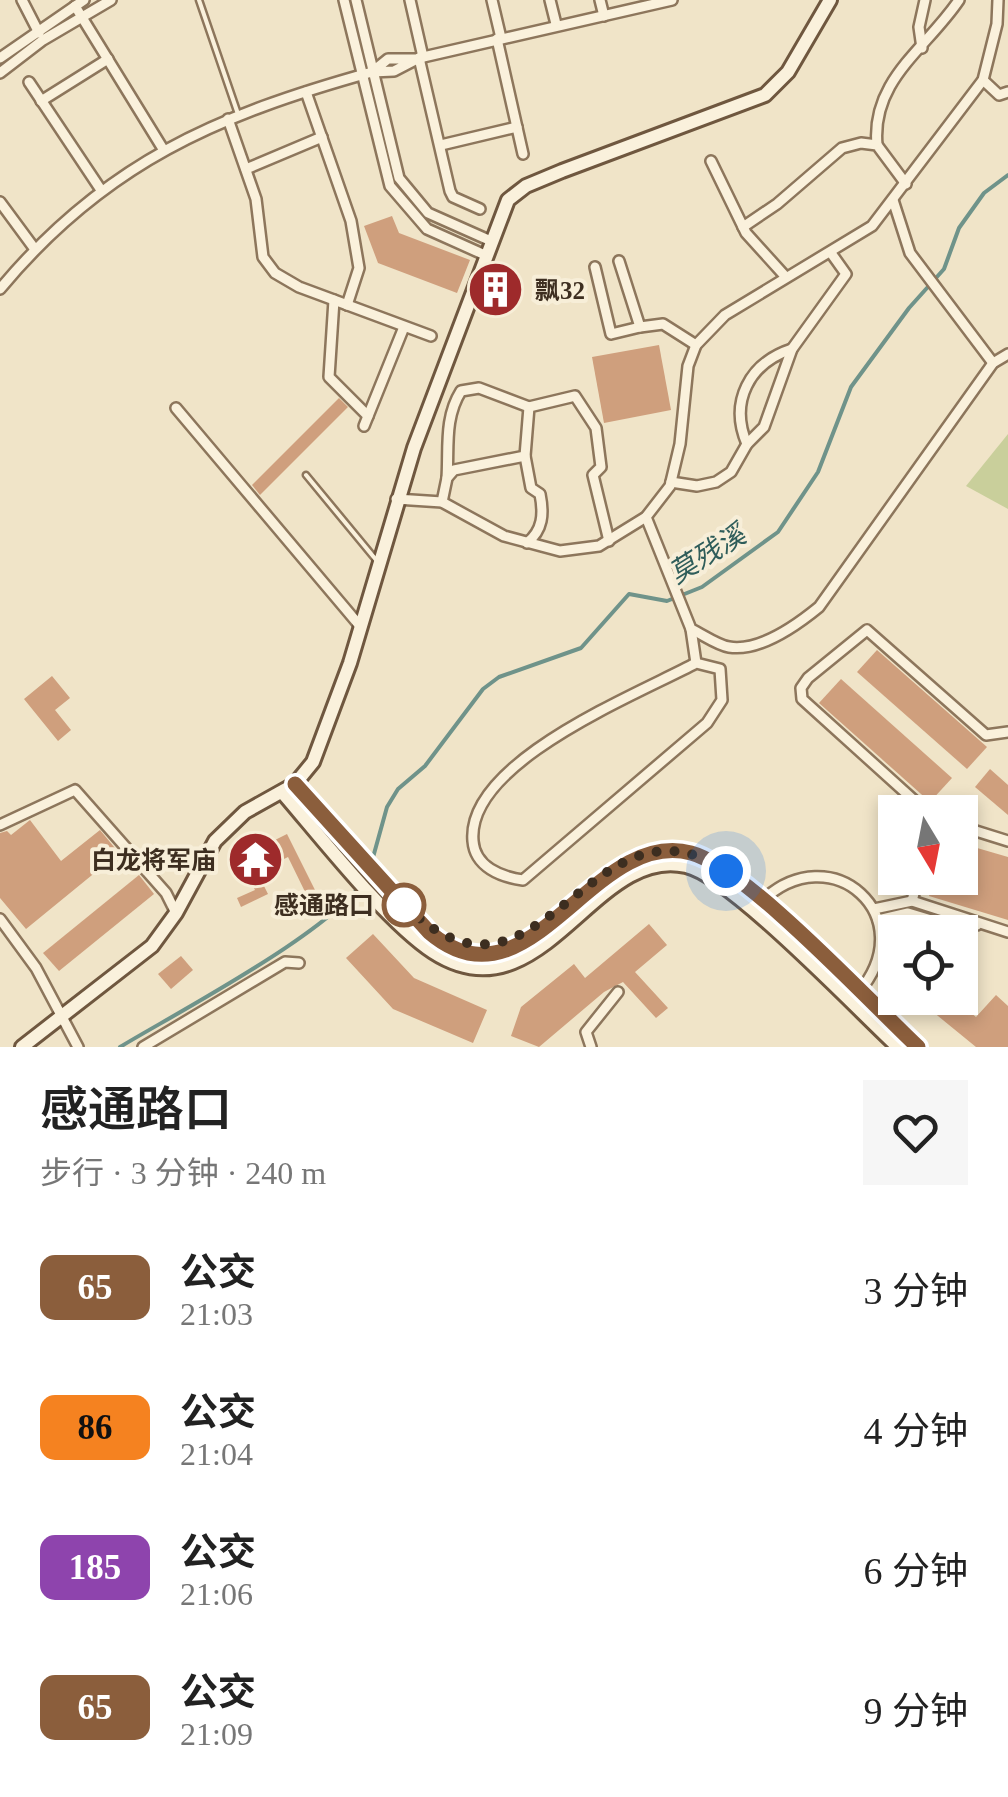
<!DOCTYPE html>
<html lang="zh">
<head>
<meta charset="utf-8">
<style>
  :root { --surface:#fff; --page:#f6f6f6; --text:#222; --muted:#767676 }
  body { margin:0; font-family:"Times New Roman","Noto Sans SC",serif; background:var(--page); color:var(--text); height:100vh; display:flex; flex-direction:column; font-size:38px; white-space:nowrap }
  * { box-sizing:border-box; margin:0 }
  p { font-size:32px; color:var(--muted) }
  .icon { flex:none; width:55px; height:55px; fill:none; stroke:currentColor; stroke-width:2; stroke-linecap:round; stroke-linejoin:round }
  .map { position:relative; height:1047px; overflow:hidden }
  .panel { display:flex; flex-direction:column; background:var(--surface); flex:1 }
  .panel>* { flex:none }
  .badge { padding:0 20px; border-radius:15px; font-size:35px; line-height:65px }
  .needle { width:65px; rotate:170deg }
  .fabs { position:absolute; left:878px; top:795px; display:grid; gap:20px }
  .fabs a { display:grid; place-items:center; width:100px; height:100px; border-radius:0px; background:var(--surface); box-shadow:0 5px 15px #0003; font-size:50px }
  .you { position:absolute; width:50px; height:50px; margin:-25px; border:8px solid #fff; border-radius:50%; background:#1a73e8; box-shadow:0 0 0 15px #1a73e833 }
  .map>.badge { position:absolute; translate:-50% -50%; box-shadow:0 0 0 5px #fff }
  .round { display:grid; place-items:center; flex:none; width:105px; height:105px; border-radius:0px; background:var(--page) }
  .overview { display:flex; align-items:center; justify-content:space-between; height:170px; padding:0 40px }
  h1 { font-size:48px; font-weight:600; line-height:75px }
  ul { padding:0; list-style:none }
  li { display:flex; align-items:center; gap:30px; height:140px; padding:0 40px }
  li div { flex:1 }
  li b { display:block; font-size:38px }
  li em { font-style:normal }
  li .badge { min-width:110px; font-weight:700; text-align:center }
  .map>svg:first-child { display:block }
  .green { fill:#c9cf9b }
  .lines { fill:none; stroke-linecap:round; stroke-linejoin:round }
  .stream { stroke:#6f938a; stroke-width:4 }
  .building { fill:#cf9f7d }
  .lane-casing { stroke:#8d765c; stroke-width:9 }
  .street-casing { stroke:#8d765c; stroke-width:14 }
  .secondary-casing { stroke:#6f573f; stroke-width:18 }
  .lane { stroke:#faf1dc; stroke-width:4 }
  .street { stroke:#faf1dc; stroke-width:9 }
  .secondary { stroke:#faf1dc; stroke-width:12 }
  .line-casing { stroke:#fff; stroke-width:22 }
  .line { stroke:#8b5e3c; stroke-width:15 }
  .walk { stroke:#3d2e20; stroke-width:10; stroke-dasharray:0 18 }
  .stop-dot { fill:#fff; stroke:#8b5e3c; stroke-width:5 }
  .labels { text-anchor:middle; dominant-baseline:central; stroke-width:8; stroke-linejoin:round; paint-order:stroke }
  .poi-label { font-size:25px; font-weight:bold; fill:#3d2e20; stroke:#f7eed8; text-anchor:start }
  .stop-label { font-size:25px; font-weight:bold; fill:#3d2e20; stroke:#f7eed8; text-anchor:end }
  .water-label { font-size:28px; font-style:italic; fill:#2f5d5a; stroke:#f7eed8 }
</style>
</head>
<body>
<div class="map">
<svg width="1008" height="1047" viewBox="0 0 1008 1047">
  <rect width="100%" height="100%" fill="#f0e4c8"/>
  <polygon class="green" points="1008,434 1008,509 966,486"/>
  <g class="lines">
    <g class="stream">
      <polyline points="372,861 387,807 398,789 425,766 483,689 499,677 581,648 629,594 667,601 702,587 778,532 818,472 851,387 909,308 944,269 959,228 984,193 1008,175"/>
      <path d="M 120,1047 C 174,1014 348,924 370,870"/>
    </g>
  </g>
  <g class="building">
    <polygon points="392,216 399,233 470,260 457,293 378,263 364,226"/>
    <polygon points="659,345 671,410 604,423 592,357"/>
    <polygon points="339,398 348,407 260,495 252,485"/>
    <polygon points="877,650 987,747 967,769 857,672"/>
    <polygon points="52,676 70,698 55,710 71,730 58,741 24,699"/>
    <polygon points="841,679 952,778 930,802 819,703"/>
    <polygon points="990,769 1008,785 1008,815 975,787"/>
    <polygon points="30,820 61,861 100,830 119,853 26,929 0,898 0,833 7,831 11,835"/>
    <polygon points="287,834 319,898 310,902 288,857 266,868 272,879 263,884 268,894 241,907 237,898 255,890 244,867 274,853 269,843"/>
    <polygon points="960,843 1008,857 1008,920 929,896 935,878 960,883"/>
    <polygon points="139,875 154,894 59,971 43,953"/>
    <polygon points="649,924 667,945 635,972 668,1008 656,1018 623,982 604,992 539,1047 511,1036 521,1007 574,964 585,978"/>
    <polygon points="373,934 414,978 487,1010 473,1043 393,1009 346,958"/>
    <polygon points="181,956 193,970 171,989 158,974"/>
    <polygon points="996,995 1008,1006 1008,1047 976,1047 927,1007 934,998 965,1008 976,1017"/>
  </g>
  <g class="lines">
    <defs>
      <g id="lane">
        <polyline points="199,0 238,114"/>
        <polyline points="306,475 377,561"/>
      </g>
      <g id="street">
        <polyline points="22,0 39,33"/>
        <polyline points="344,0 390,186 427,229 485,255"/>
        <polyline points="356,0 399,178 428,213 491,241"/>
        <polyline points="410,0 423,57"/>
        <polyline points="492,0 501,38"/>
        <polyline points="550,0 556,24"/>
        <polyline points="600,0 604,16"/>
        <polyline points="75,6 163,149"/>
        <polyline points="497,39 523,154"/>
        <polyline points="922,48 919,27 925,0"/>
        <polyline points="0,58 84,0"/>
        <polyline points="419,58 450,191 453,197 480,209"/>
        <polyline points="416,59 388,59 372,72 394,71 419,58 672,0"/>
        <polyline points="0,73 43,40 111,0"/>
        <polyline points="983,80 999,95 1008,92"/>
        <polyline points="29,82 101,190"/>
        <polyline points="306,92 351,221 359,268 347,305"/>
        <polyline points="41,101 108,59"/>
        <polyline points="228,119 256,199 263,257 275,273 299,287 431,336"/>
        <polyline points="441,145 517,127"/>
        <path d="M 877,145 C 871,80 926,49 959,0"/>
        <polyline points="711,161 746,233 784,275"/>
        <polyline points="246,169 322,137"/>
        <polyline points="893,200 910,253 993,363"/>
        <polyline points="0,202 34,248"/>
        <polyline points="743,227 777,204 842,148 861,143 877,145 906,184"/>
        <polyline points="619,261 640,327 663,324 696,345"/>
        <polyline points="595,267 611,334 640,327"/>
        <path d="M 0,289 C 105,163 217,115 372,72"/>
        <polyline points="334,300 329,377 368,416"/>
        <polyline points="176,408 360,626"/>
        <polyline points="364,426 404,327"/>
        <path d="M 747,444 C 729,402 749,363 792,349"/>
        <path d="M 525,456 L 531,488 L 540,494 C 544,514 543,530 527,543"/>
        <path d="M 447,478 C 449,448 444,418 461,391 L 479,388 L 529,407"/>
        <polyline points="671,482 697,486 716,482 731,472 747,444 764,427 792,349 846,274 831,253"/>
        <polyline points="396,499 442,502 504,536 560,551 599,546 646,517 670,486 680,444 688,366 696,345 725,315 872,226 983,80 997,24 998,0"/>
        <polyline points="442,502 447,478 454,470 525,456 529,407 575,396 596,428 601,467 593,475 609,541"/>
        <path d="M 646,517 L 691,629 C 702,634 717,645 729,647 C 759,652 797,625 819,607 L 993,363 L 1008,354"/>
        <path d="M 691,629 L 696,663 C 636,695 466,762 473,841 C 475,867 501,877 523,880 L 707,723 L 722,700 L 720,669 L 696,663"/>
        <polyline points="927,812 802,699 801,688 808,678 867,630 986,735 1008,732"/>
        <polyline points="0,825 75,790 166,893 176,913"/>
        <polyline points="960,826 1008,841"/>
        <polyline points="912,901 918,878"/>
        <path d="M 761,902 C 831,834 924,917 858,993"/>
        <polyline points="874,909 912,901 1008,932"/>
        <polyline points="0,919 36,968 78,1047"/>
        <polyline points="878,920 908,913 948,925 977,925"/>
        <polyline points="143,1047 285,962 299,963"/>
        <polyline points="591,1047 586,1032 618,992"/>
      </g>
      <g id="secondary">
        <path d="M 295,784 L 429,932 C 528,1018 592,827 691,853 C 745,867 871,1004 918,1047"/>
        <path d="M 282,792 C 320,836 387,922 433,952 C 541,1022 594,844 686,866 C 731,876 857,1009 898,1047"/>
        <polyline points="22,1047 152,946 176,913 215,841 245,812 295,784 313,762 350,663 414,448 508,200 526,186 562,171 765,95 788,72 830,0"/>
      </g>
    </defs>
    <use href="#lane" class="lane-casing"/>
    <use href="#street" class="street-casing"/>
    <use href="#secondary" class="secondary-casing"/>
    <use href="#lane" class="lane"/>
    <use href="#street" class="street"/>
    <use href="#secondary" class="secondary"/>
  </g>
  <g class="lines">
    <defs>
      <path id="line" d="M 295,784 L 429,932 C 529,1018 592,827 691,853 C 745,867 871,1003 918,1047"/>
    </defs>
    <use href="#line" class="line-casing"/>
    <use href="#line" class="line"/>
    <path class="walk" d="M 404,905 L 399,899 C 539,1047 587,778 726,871"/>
  </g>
  <defs>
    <symbol id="building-disc" viewBox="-11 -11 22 22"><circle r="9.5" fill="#9e2a2b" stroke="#f7eed8"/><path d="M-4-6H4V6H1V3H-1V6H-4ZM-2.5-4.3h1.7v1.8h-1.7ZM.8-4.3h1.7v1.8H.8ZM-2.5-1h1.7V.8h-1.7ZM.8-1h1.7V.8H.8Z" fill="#fff"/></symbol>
    <symbol id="temple-disc" viewBox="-11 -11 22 22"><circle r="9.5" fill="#9e2a2b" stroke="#f7eed8"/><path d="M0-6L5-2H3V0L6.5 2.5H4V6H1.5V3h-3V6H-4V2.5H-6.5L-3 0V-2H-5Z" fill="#fff"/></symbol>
  </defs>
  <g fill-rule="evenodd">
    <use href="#building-disc" x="464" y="258" width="63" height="63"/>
    <use href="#temple-disc" x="224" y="828" width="63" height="63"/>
  </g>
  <circle class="stop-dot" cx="404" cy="905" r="20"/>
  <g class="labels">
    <g class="poi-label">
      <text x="535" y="290">飘32</text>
      <text x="216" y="860" text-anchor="end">白龙将军庙</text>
    </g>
    <g class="stop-label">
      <text x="374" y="905">感通路口</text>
    </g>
    <g class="water-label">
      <text transform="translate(707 554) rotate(-32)">莫残溪</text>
    </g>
  </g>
</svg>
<div class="fabs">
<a><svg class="needle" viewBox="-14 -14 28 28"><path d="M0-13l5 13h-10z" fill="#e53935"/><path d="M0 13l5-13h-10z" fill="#767676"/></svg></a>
<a><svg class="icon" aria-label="locate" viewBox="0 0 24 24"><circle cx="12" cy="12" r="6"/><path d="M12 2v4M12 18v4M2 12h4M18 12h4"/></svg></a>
</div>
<div class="you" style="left:726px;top:871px"></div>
</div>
<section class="panel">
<div class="overview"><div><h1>感通路口</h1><p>步行 · 3 分钟 · 240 m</p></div><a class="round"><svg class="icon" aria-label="heart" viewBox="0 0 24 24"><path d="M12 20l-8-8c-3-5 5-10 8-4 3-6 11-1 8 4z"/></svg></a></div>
<ul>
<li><span class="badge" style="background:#8b5e3c;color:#fff">65</span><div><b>公交</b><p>21:03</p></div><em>3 分钟</em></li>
<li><span class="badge" style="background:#f58220;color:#111">86</span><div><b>公交</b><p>21:04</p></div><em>4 分钟</em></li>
<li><span class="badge" style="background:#8e44ad;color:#fff">185</span><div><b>公交</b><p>21:06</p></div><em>6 分钟</em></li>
<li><span class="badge" style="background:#8b5e3c;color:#fff">65</span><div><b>公交</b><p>21:09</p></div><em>9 分钟</em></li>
</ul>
</section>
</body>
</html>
